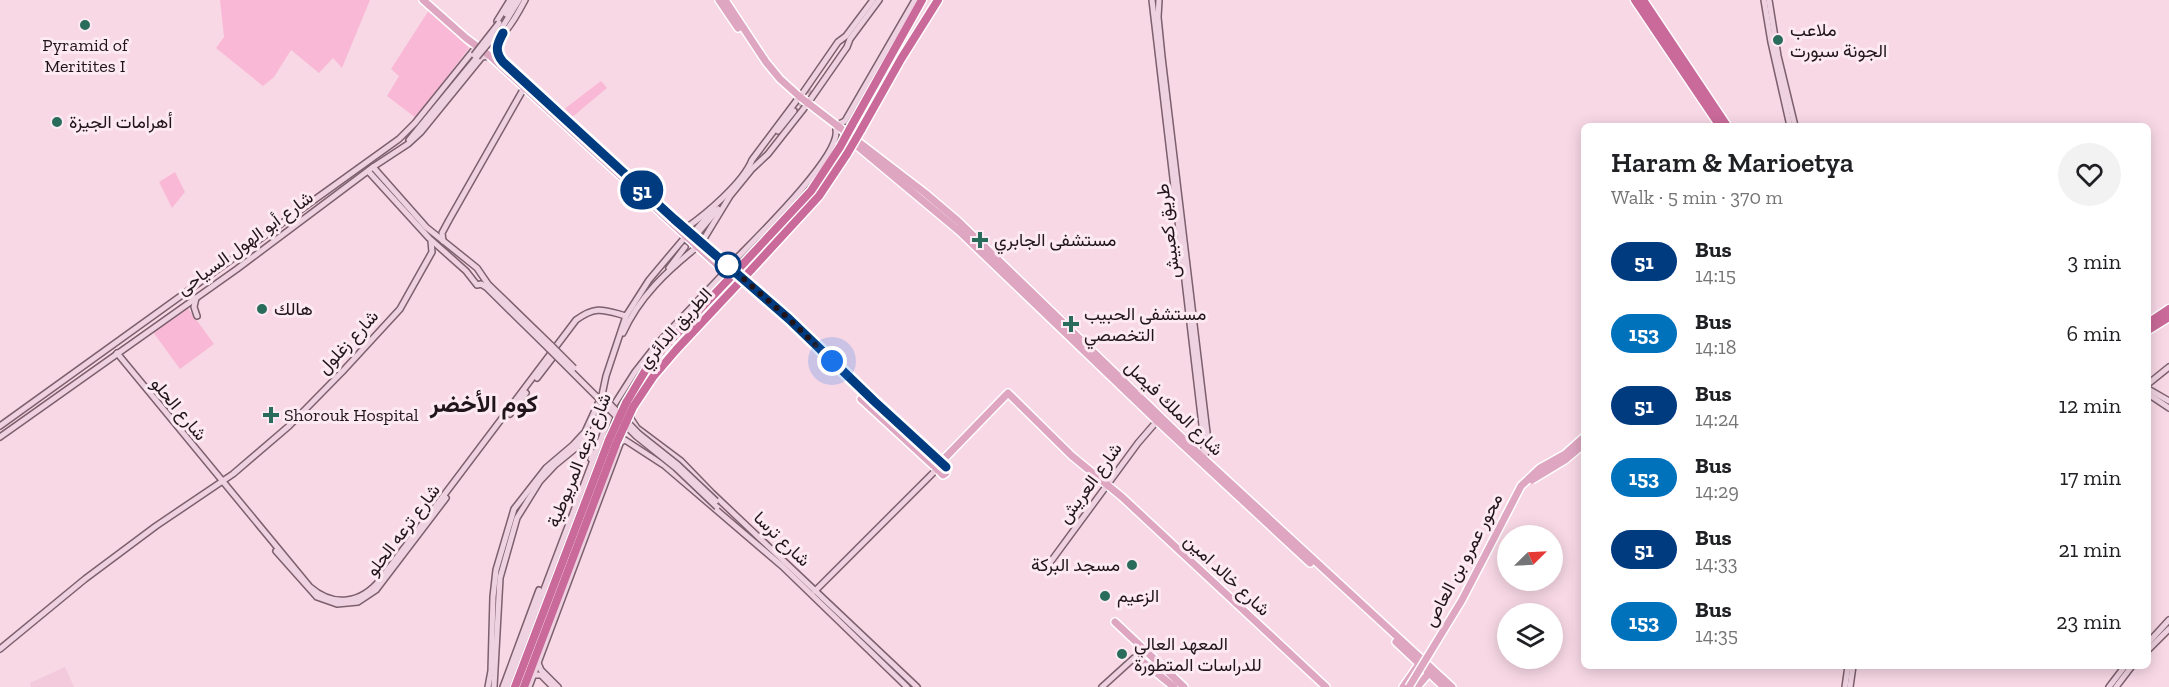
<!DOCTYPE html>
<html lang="en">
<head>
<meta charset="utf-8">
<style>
  :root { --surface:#fff; --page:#f2f2f2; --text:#202124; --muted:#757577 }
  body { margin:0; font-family:"Zilla Slab",Vazirmatn,serif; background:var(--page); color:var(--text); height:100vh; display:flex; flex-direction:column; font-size:22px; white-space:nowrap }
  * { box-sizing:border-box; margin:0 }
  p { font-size:20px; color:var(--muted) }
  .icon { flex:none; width:33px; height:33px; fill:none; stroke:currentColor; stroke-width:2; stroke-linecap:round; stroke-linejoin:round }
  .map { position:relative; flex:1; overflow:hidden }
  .side { position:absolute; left:1581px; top:123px; width:570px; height:546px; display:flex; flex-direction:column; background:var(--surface); border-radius:9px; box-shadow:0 3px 15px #0003 }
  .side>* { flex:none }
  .badge { padding:0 12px; border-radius:20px; font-size:21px; line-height:39px }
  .needle { width:39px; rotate:66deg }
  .buttons { position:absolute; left:1497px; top:525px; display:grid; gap:12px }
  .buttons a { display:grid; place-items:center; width:66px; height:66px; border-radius:50%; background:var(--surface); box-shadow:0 3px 15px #0003; font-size:30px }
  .you { position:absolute; width:30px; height:30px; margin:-15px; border:4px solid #fff; border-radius:50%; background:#1a73e8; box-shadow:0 0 0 9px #1a73e833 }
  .map>.badge { position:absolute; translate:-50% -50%; box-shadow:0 0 0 3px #fff }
  .round { display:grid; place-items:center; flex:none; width:63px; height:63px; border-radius:32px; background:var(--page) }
  .summary { display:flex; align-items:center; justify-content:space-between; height:102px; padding:0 30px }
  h1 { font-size:28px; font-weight:600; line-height:45px }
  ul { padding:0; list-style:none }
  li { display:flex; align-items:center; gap:18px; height:72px; padding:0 30px }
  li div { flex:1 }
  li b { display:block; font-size:22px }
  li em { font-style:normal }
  li .badge { min-width:66px; font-weight:700; text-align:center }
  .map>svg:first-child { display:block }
  .built { fill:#f2cadc }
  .green { fill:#f9b9d6 }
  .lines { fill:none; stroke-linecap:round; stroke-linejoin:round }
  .secondary-tunnel { stroke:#cdb1bc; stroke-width:5; stroke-dasharray:5 2.5; stroke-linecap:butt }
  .secondary-casing { stroke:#7c606d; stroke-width:8 }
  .primary-casing { stroke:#fff; stroke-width:10 }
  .highway-casing { stroke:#fff; stroke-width:11 }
  .secondary { stroke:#efd2e1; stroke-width:5 }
  .primary { stroke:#dfa6c2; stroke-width:7 }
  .highway { stroke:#ca6a9a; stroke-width:8 }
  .secondary-bridge-casing { stroke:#7c606d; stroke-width:8; stroke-linecap:butt }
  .primary-bridge-casing { stroke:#fff; stroke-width:10; stroke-linecap:butt }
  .highway-bridge-casing { stroke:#fff; stroke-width:11; stroke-linecap:butt }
  .secondary-bridge { stroke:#efd2e1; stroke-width:5 }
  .primary-bridge { stroke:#dfa6c2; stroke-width:7 }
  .highway-bridge { stroke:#ca6a9a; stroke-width:8 }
  .line-casing { stroke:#fff; stroke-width:14 }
  .line { stroke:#003b80; stroke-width:9 }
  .walk { stroke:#20151a; stroke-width:6; stroke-dasharray:0 10.8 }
  .poi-dot { fill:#2a6c5c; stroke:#fde9f1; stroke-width:2 }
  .stop-dot { fill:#fff; stroke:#003b80; stroke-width:3 }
  .labels { text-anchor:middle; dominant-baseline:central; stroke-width:6; stroke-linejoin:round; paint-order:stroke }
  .poi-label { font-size:18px; fill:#20151a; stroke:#fde9f1; text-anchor:start }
  .street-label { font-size:18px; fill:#20151a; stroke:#fde9f1 }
  .district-label { font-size:24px; font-weight:bold; fill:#20151a; stroke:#fde9f1 }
</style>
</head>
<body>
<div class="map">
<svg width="2169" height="687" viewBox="0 0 2169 687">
  <rect width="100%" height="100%" fill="#f8d8e5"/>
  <polygon class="built" points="65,667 74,687 31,687 30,683"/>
  <g class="green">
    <polygon points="220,0 370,0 342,68 333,58 319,73 291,50 274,77 263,86 216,48 224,37"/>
    <polygon points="429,10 469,48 416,118 387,96 399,76 391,69"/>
    <polygon points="601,81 607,88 571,118 563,110"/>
    <polygon points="175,172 185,192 172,208 159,182"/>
    <polygon points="187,307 214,344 180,369 153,332"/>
  </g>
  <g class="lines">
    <g class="secondary-tunnel">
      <polyline points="796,113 813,89"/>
      <polyline points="683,244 690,236"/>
    </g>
    <defs>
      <g id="secondary">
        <polyline points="1152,0 1204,442 1204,449 1200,455"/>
        <polyline points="1159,0 1158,17 1162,57 1208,441 1207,451 1203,457"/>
        <polyline points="1764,0 1771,42 1790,126"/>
        <polyline points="1769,0 1778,56 1795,126"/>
        <polyline points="506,14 514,0"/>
        <polyline points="503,26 519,0"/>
        <polyline points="499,27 497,21 510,0"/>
        <polyline points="800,97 838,42 846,36 873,0"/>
        <polyline points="808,103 847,47 850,39 879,0"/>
        <polyline points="837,125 845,121 915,0"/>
        <polyline points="778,131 794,111"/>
        <polyline points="409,140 477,57"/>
        <polyline points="373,167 426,227 477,268 488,284 552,346"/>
        <polyline points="368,171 429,238 466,271 477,285 481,284 486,287 549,349"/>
        <path d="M 686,228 C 706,214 743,183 752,160 L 797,100"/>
        <polyline points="695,231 714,209"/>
        <polyline points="698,233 718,209"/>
        <polyline points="443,241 442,233 449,220 524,88"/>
        <polyline points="702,242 730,196 752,169 768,154 805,107"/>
        <path d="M 729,266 C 750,244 841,157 836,130"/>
        <polyline points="669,268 685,247"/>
        <polyline points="196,298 194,307 197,316"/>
        <path d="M 623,333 C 639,297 667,271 697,247"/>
        <path d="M 117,353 L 310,587 C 334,608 361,603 380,580 L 576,320 C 596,305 604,310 626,316"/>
        <polyline points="537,378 557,352"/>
        <polyline points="2148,384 2169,367"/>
        <polyline points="2148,389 2169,401"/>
        <polyline points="2148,394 2169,408"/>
        <polyline points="510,414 526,393"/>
        <polyline points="631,415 631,419 637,428 681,461 712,493 917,687"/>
        <path d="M 0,426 L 399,139 L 415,123 L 477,46 C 501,46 515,19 525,0"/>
        <polyline points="0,437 237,269 373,167 408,144 421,132 482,57 490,56"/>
        <polyline points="621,442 625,440 665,466 782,566 907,687"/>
        <path d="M 578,446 C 585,445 590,448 593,454 L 591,459"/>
        <polyline points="276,551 317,597 337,604 358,602 376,590 446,498"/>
        <polyline points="1049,564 1138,443 1157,421"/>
        <polyline points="815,591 937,469"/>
        <polyline points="2148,643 2169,620"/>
        <polyline points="0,649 85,579 156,526 233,474 289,426 342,372 400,309 432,252 431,241"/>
        <polyline points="2148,650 2169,629"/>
        <polyline points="538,663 541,670 558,687"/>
        <polyline points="533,675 541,675 553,687"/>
        <polyline points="488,687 491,671 493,597 496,570 514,509 546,468 573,445 585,432 602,395 606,376 626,316 649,280 686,236"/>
        <polyline points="494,687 500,578 517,518 540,481 555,465 577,447 586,435"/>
        <polyline points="503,687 539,590"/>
        <polyline points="507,687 614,405 635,372 657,344 725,272"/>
        <polyline points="529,687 621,441"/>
        <polyline points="1102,687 1134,658 1138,658"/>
        <polyline points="1845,687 1848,666"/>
        <polyline points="1850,687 1853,666"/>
        <polyline points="2109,687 2125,666"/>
        <polyline points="2116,687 2132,666"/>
      </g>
      <g id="primary">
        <polyline points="423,0 466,38 490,56 725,272"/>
        <polyline points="719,0 738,28"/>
        <polyline points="725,0 766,62 780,79 800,97 925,193 958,221 1200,455 1452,687"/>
        <path d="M 503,33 C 497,44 494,51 503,61 L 674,219 L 789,319 L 874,401 L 946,467 L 946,473 L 943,475 L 937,469 L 861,399"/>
        <polyline points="850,140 959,231 1157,421 1310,563"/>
        <polyline points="941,462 1008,393 1072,456 1122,497 1326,687"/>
        <polyline points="1115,622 1184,687"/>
        <polyline points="1396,642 1444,687"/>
        <polyline points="1138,658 1174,687"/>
        <polyline points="1403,687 1419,664"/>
        <polyline points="1417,687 1429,673"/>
      </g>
      <g id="highway">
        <polyline points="1635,0 1720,126"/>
        <polyline points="1643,0 1727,126"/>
        <polyline points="852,125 922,0"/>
        <polyline points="861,130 901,59 938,0"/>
        <polyline points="744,263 811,191 840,147"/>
        <polyline points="751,270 819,196 847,154"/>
        <polyline points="2148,323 2169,309"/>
        <polyline points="2148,330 2169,317"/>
        <polyline points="626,403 648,366 670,341"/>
        <polyline points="633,407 653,377 677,349"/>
        <polyline points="515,687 609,440"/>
        <polyline points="524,687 616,444"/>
      </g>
    </defs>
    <use href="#secondary" class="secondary-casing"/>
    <use href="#primary" class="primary-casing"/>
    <use href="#highway" class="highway-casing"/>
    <use href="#secondary" class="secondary"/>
    <use href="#primary" class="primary"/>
    <use href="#highway" class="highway"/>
    <defs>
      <g id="secondary-bridge">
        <polyline points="474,55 499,23"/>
        <polyline points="477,57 503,26"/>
        <polyline points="552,346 574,368"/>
        <polyline points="549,349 636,436 676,468 717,507"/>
        <polyline points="606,400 639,434 678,465 716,501"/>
      </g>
      <g id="primary-bridge">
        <polyline points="1532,480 1565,460 1584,444"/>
        <polyline points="1409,687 1462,600 1521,486 1540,468 1565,454 1584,437"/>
      </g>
      <g id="highway-bridge">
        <polyline points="840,147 852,125"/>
        <polyline points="847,154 861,130"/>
        <polyline points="670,341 744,263"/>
        <polyline points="677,349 751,270"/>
        <polyline points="609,440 626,403"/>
        <polyline points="616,444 633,407"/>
      </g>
    </defs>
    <use href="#secondary-bridge" class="secondary-bridge-casing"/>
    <use href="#primary-bridge" class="primary-bridge-casing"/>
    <use href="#highway-bridge" class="highway-bridge-casing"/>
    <use href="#secondary-bridge" class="secondary-bridge"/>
    <use href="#primary-bridge" class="primary-bridge"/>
    <use href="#highway-bridge" class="highway-bridge"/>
  </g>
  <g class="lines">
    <defs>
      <path id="line" d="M 503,33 C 497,44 494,51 503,62 L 674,219 L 789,319 L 874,401 L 946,467"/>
    </defs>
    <use href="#line" class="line-casing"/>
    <use href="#line" class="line"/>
    <polyline class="walk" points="728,265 789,319 832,361"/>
  </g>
  <g class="poi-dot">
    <circle cx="85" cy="25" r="6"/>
    <circle cx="1778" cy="40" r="6"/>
    <circle cx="57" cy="122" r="6"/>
    <path d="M977 231h6v6h6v6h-6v6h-6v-6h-6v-6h6z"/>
    <circle cx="262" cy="309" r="6"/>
    <path d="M1068 315h6v6h6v6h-6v6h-6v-6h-6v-6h6z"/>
    <path d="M268 406h6v6h6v6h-6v6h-6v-6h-6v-6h6z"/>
    <circle cx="1132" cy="565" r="6"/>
    <circle cx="1105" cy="596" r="6"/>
    <circle cx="1122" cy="654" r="6"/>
  </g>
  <circle class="stop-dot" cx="728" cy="265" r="12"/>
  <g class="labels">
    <g class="poi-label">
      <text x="1790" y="30">ملاعب<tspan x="1790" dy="21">الجونة سبورت</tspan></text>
      <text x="85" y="45" text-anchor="middle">Pyramid of<tspan x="85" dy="21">Meritites I</tspan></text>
      <text x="69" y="122">أهرامات الجيزة</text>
      <text x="994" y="240">مستشفى الجابري</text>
      <text x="274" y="309">هالك</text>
      <text x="1084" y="314">مستشفى الحبيب<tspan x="1084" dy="21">التخصصي</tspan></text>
      <text x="284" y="415">Shorouk Hospital</text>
      <text x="1120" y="565" text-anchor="end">مسجد البركة</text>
      <text x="1117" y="596">الزعيم</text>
      <text x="1134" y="644">المعهد العالي<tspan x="1134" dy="21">للدراسات المتطورة</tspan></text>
    </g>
    <g class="street-label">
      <text transform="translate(1168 231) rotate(-97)">طريق كعبيش</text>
      <text transform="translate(245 243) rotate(-36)">شارع أبو الهول السياحى</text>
      <text transform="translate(675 328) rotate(-48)">الطريق الدائري</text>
      <text transform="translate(348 342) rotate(-47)">شارع زغلول</text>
      <text transform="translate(1174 408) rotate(44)">شارع الملك فيصل</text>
      <text transform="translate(179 409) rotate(50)">شارع الحلو</text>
      <text transform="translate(579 460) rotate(-68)">شارع ترعه المريوطية</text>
      <text transform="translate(1090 483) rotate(-54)">شارع العريش</text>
      <text transform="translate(403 530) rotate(-53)">شارع ترعه الحلو</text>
      <text transform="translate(782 539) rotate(44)">شارع ترسا</text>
      <text transform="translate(1463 560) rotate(-62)">محور عمرو بن العاص</text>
      <text transform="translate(1227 575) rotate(43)">شارع خالد امين</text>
    </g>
    <g class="district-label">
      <text x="484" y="403">كوم الأخضر</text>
    </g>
  </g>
</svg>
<div class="buttons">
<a><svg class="needle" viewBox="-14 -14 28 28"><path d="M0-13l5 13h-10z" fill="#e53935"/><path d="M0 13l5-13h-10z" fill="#757577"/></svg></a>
<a><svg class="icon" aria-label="layers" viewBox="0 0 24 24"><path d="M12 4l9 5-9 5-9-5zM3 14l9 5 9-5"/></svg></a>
</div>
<div class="you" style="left:832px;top:361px"></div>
<b class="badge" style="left:642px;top:190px;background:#003b80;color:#fff">51</b>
<section class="side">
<div class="summary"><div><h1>Haram &amp; Marioetya</h1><p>Walk · 5 min · 370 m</p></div><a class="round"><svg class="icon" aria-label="heart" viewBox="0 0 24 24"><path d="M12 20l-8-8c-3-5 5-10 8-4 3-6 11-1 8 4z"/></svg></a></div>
<ul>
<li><span class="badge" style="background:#003b80;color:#fff">51</span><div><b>Bus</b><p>14:15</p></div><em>3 min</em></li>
<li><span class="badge" style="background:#0072bc;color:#fff">153</span><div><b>Bus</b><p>14:18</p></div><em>6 min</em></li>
<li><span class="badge" style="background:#003b80;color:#fff">51</span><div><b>Bus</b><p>14:24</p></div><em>12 min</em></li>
<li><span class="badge" style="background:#0072bc;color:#fff">153</span><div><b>Bus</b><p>14:29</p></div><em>17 min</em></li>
<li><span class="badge" style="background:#003b80;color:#fff">51</span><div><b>Bus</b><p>14:33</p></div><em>21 min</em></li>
<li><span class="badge" style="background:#0072bc;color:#fff">153</span><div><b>Bus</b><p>14:35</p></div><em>23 min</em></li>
</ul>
</section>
</div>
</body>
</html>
